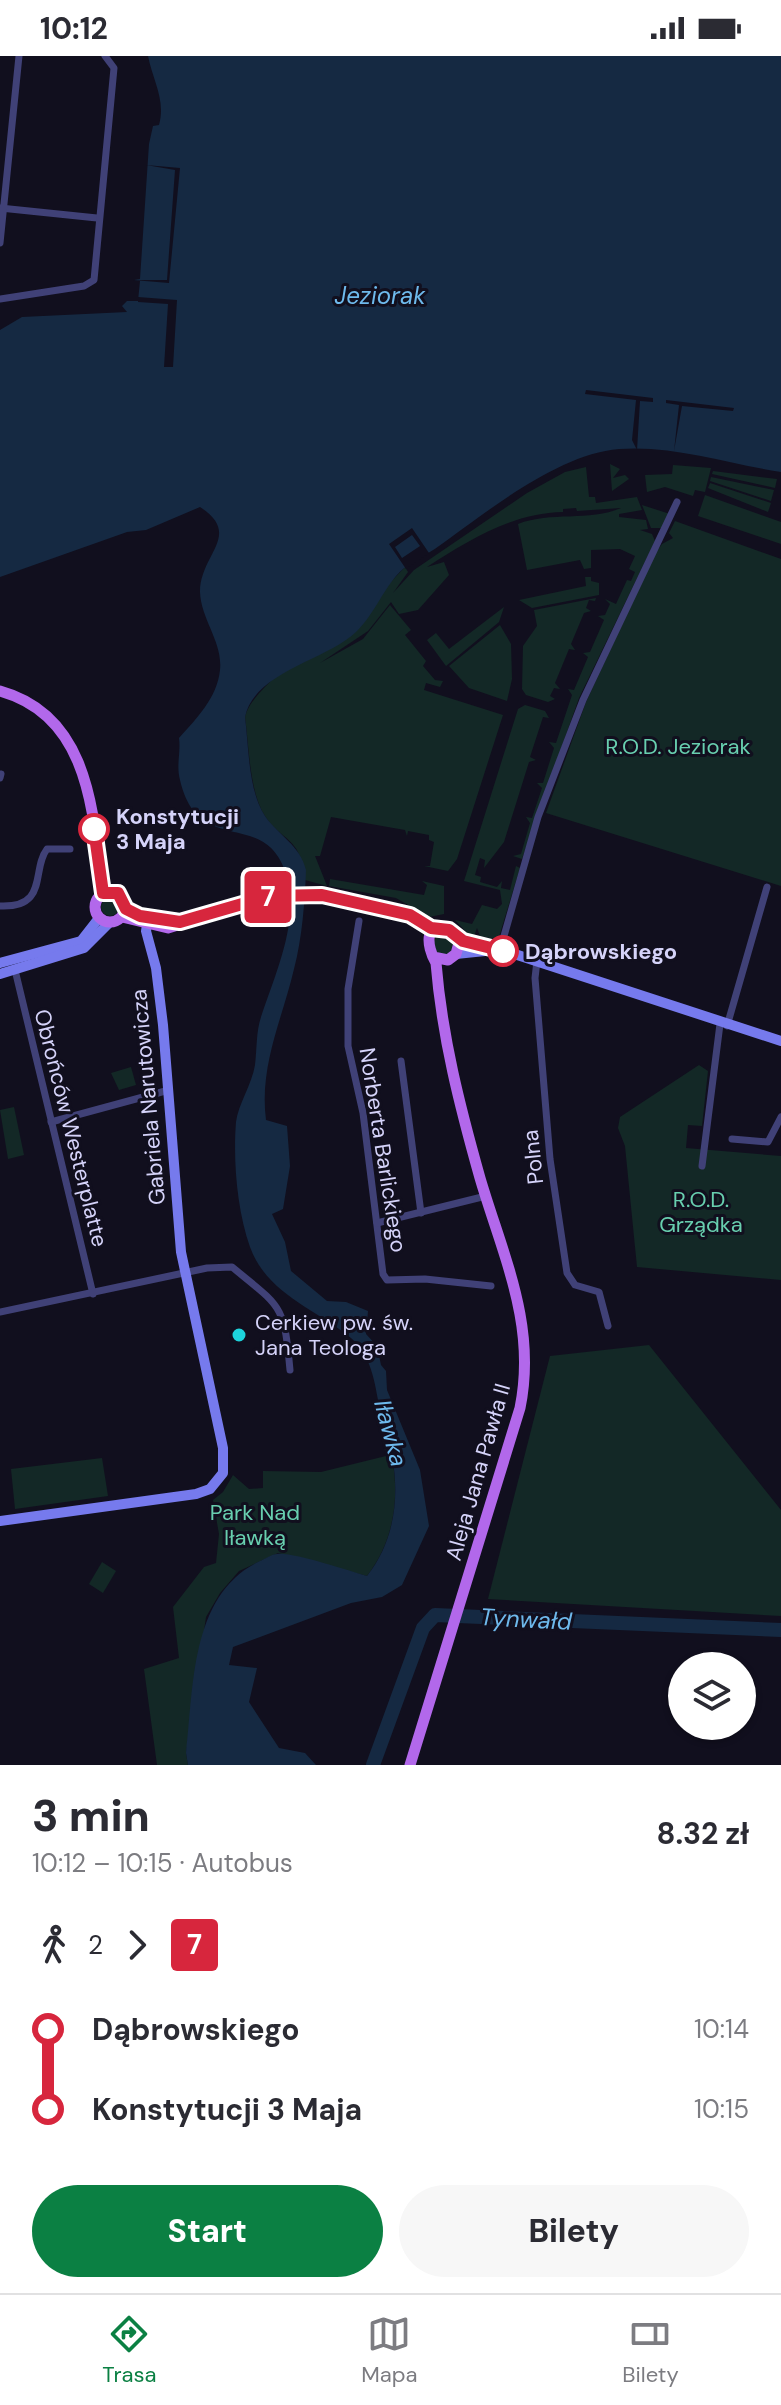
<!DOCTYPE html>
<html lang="pl">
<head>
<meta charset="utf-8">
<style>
  :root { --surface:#fff; --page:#f7f7f7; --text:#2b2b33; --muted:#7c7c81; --line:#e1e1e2; --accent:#0b8043 }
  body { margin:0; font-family:"DM Sans",sans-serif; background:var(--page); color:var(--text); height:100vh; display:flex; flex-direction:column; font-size:30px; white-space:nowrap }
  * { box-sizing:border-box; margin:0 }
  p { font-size:26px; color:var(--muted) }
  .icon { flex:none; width:44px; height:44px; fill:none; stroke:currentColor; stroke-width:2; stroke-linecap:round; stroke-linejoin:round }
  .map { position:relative; height:1709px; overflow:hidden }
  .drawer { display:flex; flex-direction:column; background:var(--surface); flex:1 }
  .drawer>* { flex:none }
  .badge { padding:0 16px; border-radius:6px; font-size:28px; line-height:52px }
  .fabs { position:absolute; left:668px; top:1596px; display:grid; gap:16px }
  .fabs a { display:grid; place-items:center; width:88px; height:88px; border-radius:50%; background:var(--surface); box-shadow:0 2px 6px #0004; font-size:40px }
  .map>.badge { position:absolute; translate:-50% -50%; box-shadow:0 0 0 4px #fff }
  .legs { display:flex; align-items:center; gap:12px; height:88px; padding:0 32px; font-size:26px }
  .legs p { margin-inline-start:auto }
  .head { display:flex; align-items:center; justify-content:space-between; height:136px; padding:0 32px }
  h1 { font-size:44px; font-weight:800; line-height:60px }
  .cta { display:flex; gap:16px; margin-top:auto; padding:16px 32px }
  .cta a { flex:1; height:92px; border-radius:48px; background:var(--accent); color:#fff; font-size:32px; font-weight:800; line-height:92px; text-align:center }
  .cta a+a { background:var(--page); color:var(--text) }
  ul { padding:0 32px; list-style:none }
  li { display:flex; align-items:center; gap:28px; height:80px; font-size:30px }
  li i { display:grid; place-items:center; width:12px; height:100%; margin:0 10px; background:currentColor }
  li i::after { content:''; width:20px; height:20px; margin:-10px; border:6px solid; border-radius:50%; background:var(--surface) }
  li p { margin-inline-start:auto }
  li:first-child i { background:linear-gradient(#0000 50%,currentColor 0) }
  li:last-child i { background:linear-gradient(currentColor 50%,#0000 0) }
  .status { display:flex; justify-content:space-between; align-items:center; height:56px; padding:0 40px; background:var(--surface); direction:ltr }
  .status svg { height:22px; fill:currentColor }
  .dock { display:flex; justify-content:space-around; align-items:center; height:112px; border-top:2px solid var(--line); background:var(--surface); font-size:22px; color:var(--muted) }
  .dock a { display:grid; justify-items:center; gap:4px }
  .dock .active { color:var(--accent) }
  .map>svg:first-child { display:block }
  .green { fill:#132826 }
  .water { fill:#152942 }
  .pier { fill:#110f1e; fill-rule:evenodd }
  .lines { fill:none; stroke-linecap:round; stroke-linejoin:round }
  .river { stroke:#152942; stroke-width:14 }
  .street { stroke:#404177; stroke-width:7 }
  .secondary { stroke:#767aed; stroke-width:10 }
  .primary { stroke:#b268eb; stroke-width:11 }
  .line-1-casing { stroke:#fff; stroke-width:18 }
  .line-1 { stroke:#d7263d; stroke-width:12 }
  .stop-1-dot { fill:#fff; stroke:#d7263d; stroke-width:4 }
  .poi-dot { fill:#1dd3db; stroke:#110f1e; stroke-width:3 }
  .labels { text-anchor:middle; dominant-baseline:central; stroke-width:6; stroke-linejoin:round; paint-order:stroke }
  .park-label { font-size:22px; fill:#68cfaf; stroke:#110f1e }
  .stop-label { font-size:22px; font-weight:bold; fill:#d5d3f9; stroke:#110f1e; text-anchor:start }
  .street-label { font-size:22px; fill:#d5d3f9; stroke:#110f1e }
  .poi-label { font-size:22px; fill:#d5d3f9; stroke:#110f1e; text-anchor:start }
  .water-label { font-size:24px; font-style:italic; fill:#6eb9ec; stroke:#110f1e }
</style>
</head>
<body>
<div class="status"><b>10:12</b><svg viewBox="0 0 49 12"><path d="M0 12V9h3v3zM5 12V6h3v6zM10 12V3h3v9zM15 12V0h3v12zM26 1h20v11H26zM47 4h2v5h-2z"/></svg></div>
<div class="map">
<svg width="781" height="1709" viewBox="0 0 781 1709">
  <rect width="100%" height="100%" fill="#110f1e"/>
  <g class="green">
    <polygon points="610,408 620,413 613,422 625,419 629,423 612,435"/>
    <polygon points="673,409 711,412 705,436 695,434 693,440 665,431 647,436 645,419 672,418"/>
    <path d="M 586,411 L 589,441 L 595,441 L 596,447 L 637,441 L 642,454 L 619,458 L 619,461 L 646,464 L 648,473 L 640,474 L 652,478 L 655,485 L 579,642 L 522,803 L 513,800 L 521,798 L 530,767 L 526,761 L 532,762 L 542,732 L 537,727 L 543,727 L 554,692 L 549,686 L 556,687 L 572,639 L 568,633 L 574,634 L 588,601 L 583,597 L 590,596 L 604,564 L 598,560 L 605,559 L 610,548 L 605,543 L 616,548 L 627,524 L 631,525 L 635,516 L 629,513 L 635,500 L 620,493 L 591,494 L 591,512 L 584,513 L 580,504 L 527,514 L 518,468 C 551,455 589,466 621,452 L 577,455 L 576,452 L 563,453 L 563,456 C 512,457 469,484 427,511 L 444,506 L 449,519 L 418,554 L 399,558 L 391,546 L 368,575 L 320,607 L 363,583 L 390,549 L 411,574 L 405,579 L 426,605 L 423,610 L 435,624 L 443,625 L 440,631 L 426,627 L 424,634 L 503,659 L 457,803 L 448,815 L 424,810 L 430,810 L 434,786 L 429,784 L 429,779 L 408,775 L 407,780 L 405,774 L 331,761 L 320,800 L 315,800 L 327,830 L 305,824 C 301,776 278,787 261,753 C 249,726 249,690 245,661 C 252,628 338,574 366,551 C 380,539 392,524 405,511 L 408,516 L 393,537 L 414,514 L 527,437 L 565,416 Z"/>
    <polygon points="713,415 777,423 775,432 712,418"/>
    <polygon points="711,421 774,434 771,445 710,425"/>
    <polygon points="710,427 771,447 768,456 708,432"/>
    <polygon points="705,439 781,466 781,488 698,460"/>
    <polygon points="642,449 670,458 664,472 651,472"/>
    <polygon points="675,465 781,503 781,830 546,757 586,646 655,498 662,488 673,482 669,477"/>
    <polygon points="585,521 591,521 591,525 599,527 599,539 532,552 519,544 586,530"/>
    <polygon points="596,542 595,545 589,544 586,552 591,555 584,557 571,588 575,594 569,593 555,627 560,633 554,632 550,640 555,643 548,646 526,639 522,633 523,590 537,570 534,554"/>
    <polygon points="504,551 499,566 446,610 427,584 436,577 449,593"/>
    <polygon points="500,569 511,588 512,623 507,645 469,632 449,610"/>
    <polygon points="525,649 545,655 549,662 543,661 530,701 536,704 529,706 504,786 484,812 485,804 480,802 475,819 481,821 480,826 497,831 502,825 501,832 510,834 516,810 520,812 498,884 480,880 477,872 474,880 469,879 455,864 472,868 482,849 497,853 502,848 500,834 464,825 518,653"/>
    <polygon points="330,823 424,839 427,829 422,825 444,830 444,858 429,861 396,842 329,830"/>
    <circle cx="110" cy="851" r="9"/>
    <circle cx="443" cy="889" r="10"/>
    <polygon points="699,1009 708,1015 702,1070 688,1069 686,1092 781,1100 781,1224 637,1211 625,1090 618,1072 620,1061"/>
    <polygon points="131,1011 136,1029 119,1034 111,1017"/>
    <polygon points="14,1051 24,1099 8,1103 0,1054"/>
    <polygon points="649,1289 781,1454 781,1560 488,1543 550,1300"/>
    <path d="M 386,1379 C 402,1427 398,1480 367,1520 L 278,1497 L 239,1515 L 220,1537 L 206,1561 L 186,1697 L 188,1709 L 157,1709 L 144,1613 L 179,1602 L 173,1551 L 204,1511 L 216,1507 L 219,1478 L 213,1444 L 223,1436 L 233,1419 L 249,1433 L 263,1432 L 263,1415 L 321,1416 L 386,1400 L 382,1381 Z"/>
    <polygon points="102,1402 108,1440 15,1453 11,1413"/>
    <polygon points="102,1506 116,1515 103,1537 89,1528"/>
  </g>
  <path class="water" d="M 148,0 L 781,0 L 781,416 C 728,408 674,389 619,393 C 558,398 488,455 439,490 C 428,498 414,504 403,513 C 384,530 375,558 356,576 C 327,604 254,616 245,661 C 249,692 248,734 265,760 C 279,780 300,789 306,814 C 305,845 302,883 294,913 C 282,964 259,1010 266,1064 L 287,1070 L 290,1110 L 283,1153 L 272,1158 L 285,1186 L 291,1215 L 327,1245 L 346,1246 L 368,1255 L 366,1278 L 377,1290 L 381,1309 L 386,1315 L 387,1334 L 420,1414 L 429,1470 L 402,1529 L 382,1541 L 351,1547 L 233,1591 L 229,1609 L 257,1612 L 249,1646 L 279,1692 L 305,1697 L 316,1709 L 188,1709 L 186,1697 C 194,1630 190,1538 260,1505 C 265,1503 272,1498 277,1498 C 290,1495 350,1515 367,1520 C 394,1486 400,1442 392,1400 C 390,1386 383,1373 381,1359 C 375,1332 374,1302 351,1282 C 316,1253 267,1238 250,1191 C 237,1154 233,1105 236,1066 C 238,1049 252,1028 255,1009 C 257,993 256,976 261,961 C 275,918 302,861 285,815 C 263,752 198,802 180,724 C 176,709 181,696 179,682 C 197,662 217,642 220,614 C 223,586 201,564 200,536 C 200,498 243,479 200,451 L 146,474 L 127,476 L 0,521 L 0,274 L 22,261 L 127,256 L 122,250 L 127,245 L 138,245 L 140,225 L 134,224 L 140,223 L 149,88 L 153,70 L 159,69 C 166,44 153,25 148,0 Z"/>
  <g class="pier">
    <polygon points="146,109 180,112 169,227 133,224 167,224 175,114"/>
    <polygon points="138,241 177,244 173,311 164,311 168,248 138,246"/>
    <polygon points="586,334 653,342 653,346 640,345 637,394 632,384 636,344 585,338"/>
    <polygon points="666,344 734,352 733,355 682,350 674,395 679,349 666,347"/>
    <path d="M 412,472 L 429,497 L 406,513 L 389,488 ZM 412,479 L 420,490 L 402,502 L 395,491 Z"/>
  </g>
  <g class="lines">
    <polyline class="river" points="373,1709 423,1572 435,1559 781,1574"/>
    <g class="street">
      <polyline points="0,152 97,162"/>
      <polyline points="0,187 19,0"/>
      <polyline points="0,243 84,230 94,224 114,12 105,0"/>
      <polyline points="0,722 1,718"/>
      <path d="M 0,850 C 49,852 31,814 47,793 L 70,793"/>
      <polyline points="359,865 348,933 348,990 363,1057 383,1218 387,1224 425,1223 491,1230"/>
      <polyline points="500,894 538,761 583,644 677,446"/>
      <polyline points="537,905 535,922 550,1103 567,1217 575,1229 599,1236 608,1270"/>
      <polyline points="15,914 93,1238"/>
      <polyline points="727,970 767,831"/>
      <polyline points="401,1005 421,1157"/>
      <polyline points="51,1066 169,1034"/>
      <polyline points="732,1083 768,1086 781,1061"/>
      <polyline points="702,1110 720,968"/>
      <polyline points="377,1167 486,1140"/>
      <path d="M 0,1256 L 207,1212 L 232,1211 C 282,1252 284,1248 290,1314"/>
    </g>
    <g class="secondary">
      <polyline points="458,883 490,890 781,985"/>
      <polyline points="456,898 485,895"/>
      <polyline points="0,907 81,885 99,862"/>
      <polyline points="0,918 84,892 110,866"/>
      <polyline points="0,1465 196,1438 210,1433 223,1417 223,1392 181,1196 163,969 156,912 146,875 148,863"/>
    </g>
    <g class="primary">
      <path d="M 0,635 C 91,660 93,759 103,837"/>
      <circle cx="110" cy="851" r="15"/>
      <polyline points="122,861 168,872 270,840 305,838 332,840 410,859 437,874"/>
      <path d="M 410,1709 L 520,1352 C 537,1269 503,1200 480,1122 C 460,1051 442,981 436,907 C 426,890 423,861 453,876 L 459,887 L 456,898 L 448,904 L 433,901"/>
    </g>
  </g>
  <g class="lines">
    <defs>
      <polyline id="line-1" points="94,773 103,837 118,837 126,853 140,860 180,866 270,840 322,839 410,859 431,872 449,874 463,885 503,895"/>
    </defs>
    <use href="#line-1" class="line-1-casing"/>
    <use href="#line-1" class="line-1"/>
  </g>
  <g class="stop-1-dot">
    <circle cx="94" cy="773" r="14"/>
    <circle cx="503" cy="895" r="14"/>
  </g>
  <circle class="poi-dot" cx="239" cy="1279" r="8"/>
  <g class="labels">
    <g class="park-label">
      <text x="678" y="690">R.O.D. Jeziorak</text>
      <text x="701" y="1143">R.O.D.<tspan x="701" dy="25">Grządka</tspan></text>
      <text x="255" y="1456">Park Nad<tspan x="255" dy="25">Iławką</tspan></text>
    </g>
    <g class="stop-label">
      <text x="116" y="760">Konstytucji<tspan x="116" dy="25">3 Maja</tspan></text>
      <text x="525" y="895">Dąbrowskiego</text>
    </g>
    <g class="street-label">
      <text transform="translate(148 1041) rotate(-95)">Gabriela Narutowicza</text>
      <text transform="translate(71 1072) rotate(76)">Obrońców Westerplatte</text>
      <text transform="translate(383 1094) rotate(81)">Norberta Barlickiego</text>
      <text transform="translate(533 1101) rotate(-96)">Polna</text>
      <text transform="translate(478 1416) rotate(-74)">Aleja Jana Pawła II</text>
    </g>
    <g class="poi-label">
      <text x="255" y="1266">Cerkiew pw. św.<tspan x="255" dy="25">Jana Teologa</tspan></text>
    </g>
    <g class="water-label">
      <text x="380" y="239">Jeziorak</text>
      <text transform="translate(391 1377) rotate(75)">Iławka</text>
      <text transform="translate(526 1563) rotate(3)">Tynwałd</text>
    </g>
  </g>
</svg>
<div class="fabs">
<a><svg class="icon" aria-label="layers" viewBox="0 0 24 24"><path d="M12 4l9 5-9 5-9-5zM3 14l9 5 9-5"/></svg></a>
</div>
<b class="badge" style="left:268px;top:841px;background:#d7263d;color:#fff">7</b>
</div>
<section class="drawer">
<div class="head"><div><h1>3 min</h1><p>10:12 – 10:15 · Autobus</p></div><b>8.32 zł</b></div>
<div class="legs"><svg class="icon" aria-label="walk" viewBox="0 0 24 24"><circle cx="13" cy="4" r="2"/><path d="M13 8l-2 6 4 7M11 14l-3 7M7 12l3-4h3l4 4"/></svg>2<svg class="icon" aria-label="forward" viewBox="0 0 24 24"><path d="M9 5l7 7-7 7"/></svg><b class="badge" style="background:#d7263d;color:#fff">7</b></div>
<ul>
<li><i style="color:#d7263d"></i><b>Dąbrowskiego</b><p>10:14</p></li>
<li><i style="color:#d7263d"></i><b>Konstytucji 3 Maja</b><p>10:15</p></li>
</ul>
<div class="cta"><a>Start</a><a>Bilety</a></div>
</section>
<nav class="dock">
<a class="active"><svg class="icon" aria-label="directions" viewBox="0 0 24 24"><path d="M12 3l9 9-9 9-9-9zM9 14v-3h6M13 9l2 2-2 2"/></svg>Trasa</a>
<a><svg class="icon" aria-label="map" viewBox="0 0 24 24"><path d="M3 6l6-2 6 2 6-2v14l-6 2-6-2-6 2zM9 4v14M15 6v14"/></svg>Mapa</a>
<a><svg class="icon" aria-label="tickets" viewBox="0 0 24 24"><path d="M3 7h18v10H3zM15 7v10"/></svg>Bilety</a>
</nav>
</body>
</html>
